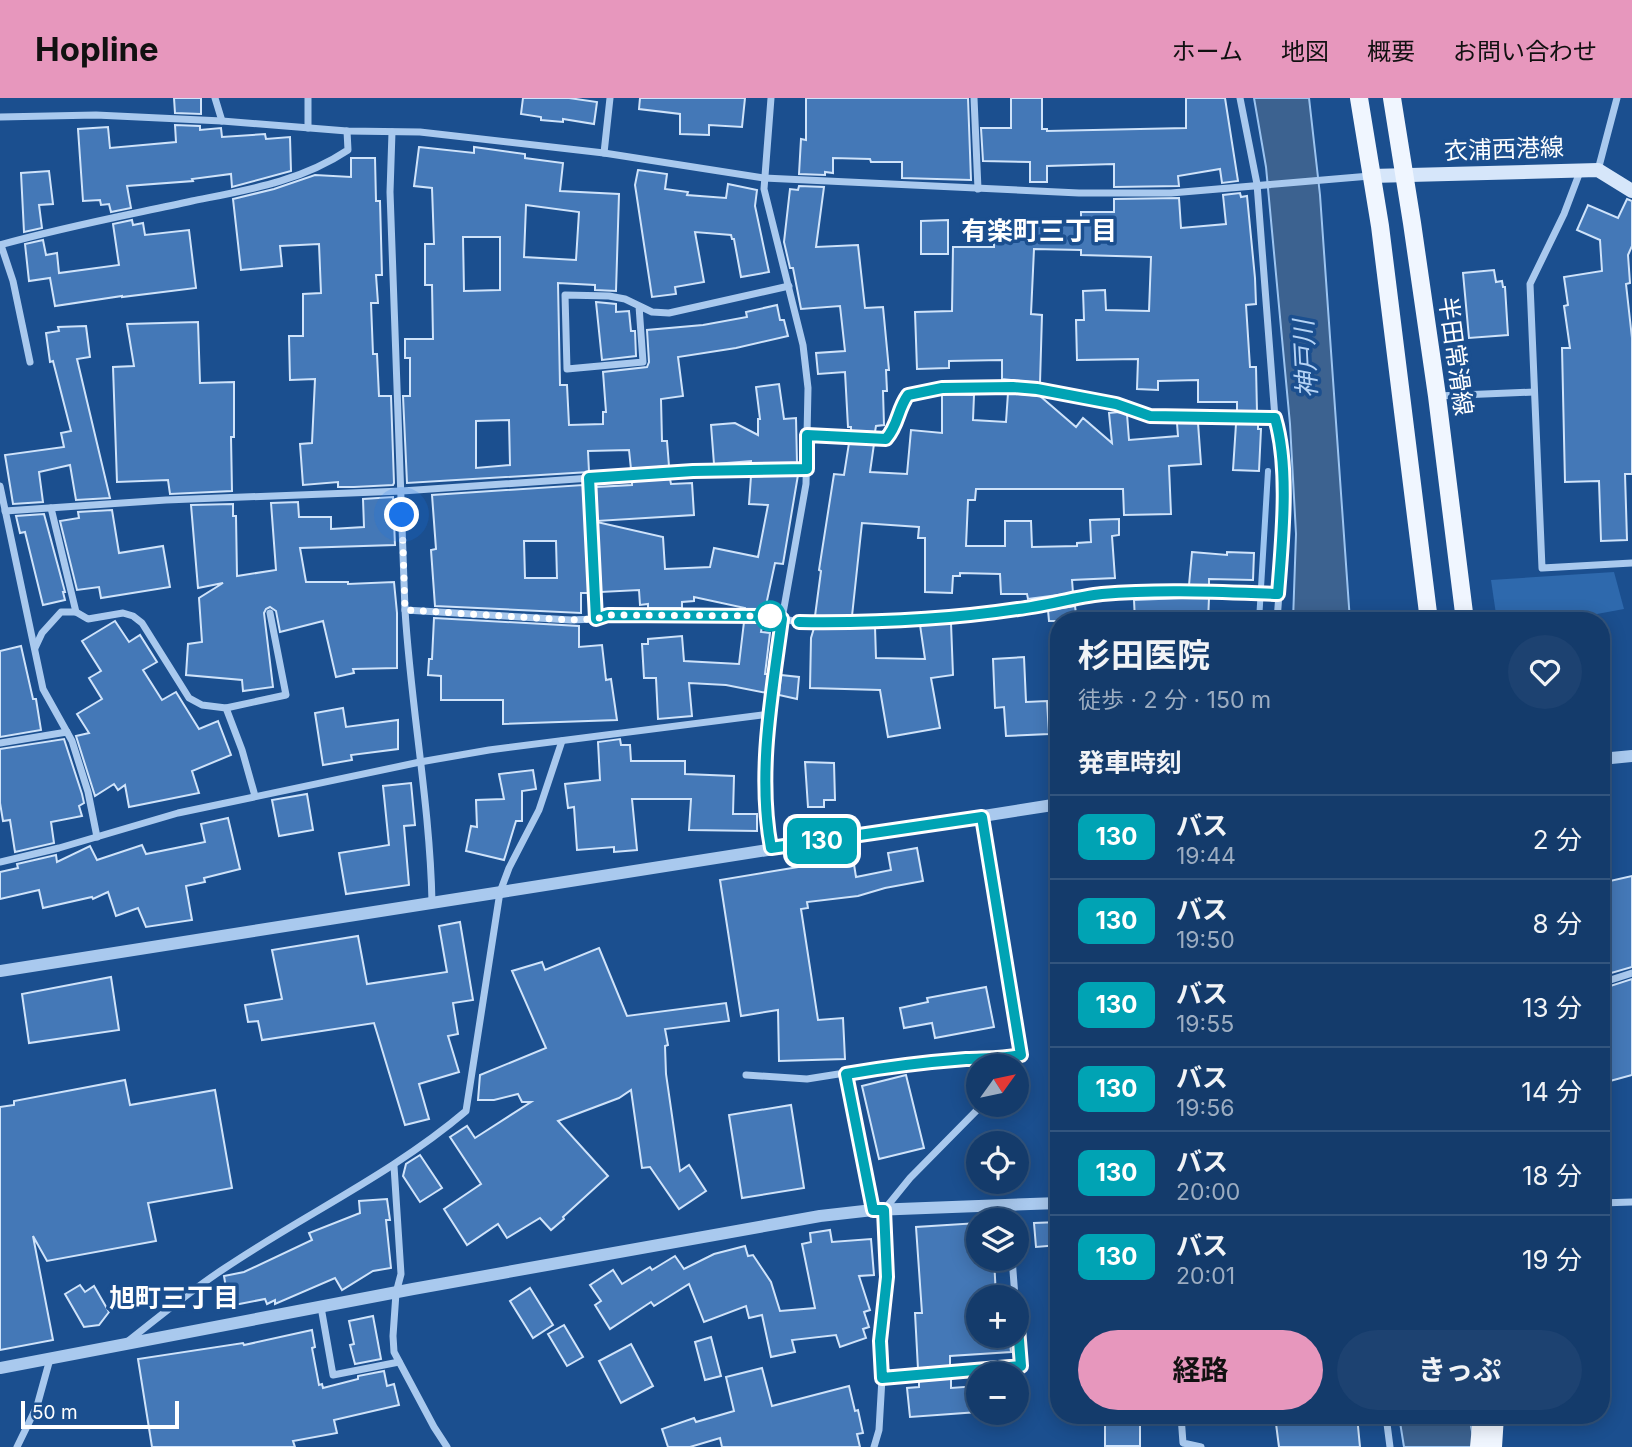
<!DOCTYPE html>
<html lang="ja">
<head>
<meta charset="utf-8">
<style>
  :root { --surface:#143b6b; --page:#1d4271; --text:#f1f3f6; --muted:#9dadc1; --line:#33557e; --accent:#e797bd }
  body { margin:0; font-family:Inter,"Noto Sans JP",sans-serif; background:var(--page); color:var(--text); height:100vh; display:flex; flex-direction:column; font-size:26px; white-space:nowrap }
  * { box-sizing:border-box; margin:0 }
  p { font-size:23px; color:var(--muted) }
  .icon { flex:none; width:38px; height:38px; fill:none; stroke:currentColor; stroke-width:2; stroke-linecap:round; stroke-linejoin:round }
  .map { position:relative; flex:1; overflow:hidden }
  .drawer { position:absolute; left:1050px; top:514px; width:560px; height:812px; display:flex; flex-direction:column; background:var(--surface); border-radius:28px; box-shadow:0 4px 18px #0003,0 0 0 2px var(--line) }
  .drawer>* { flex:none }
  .badge { padding:0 14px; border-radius:10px; font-size:24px; line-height:46px }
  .needle { width:46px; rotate:57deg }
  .controls { position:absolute; left:966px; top:956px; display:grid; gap:14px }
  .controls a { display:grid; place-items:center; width:63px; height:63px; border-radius:50%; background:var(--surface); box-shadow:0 4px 18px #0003,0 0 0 2px var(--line); font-size:35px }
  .scale { position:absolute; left:21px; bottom:18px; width:158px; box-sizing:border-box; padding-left:7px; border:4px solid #fff; border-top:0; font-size:19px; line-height:24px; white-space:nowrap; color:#fff; -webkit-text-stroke:5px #1b4f8f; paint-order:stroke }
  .you { position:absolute; width:35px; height:35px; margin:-18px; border:5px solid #fff; border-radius:50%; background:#1a73e8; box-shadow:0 0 0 10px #1a73e833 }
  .map>.badge { position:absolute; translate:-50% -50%; box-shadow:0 0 0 4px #fff }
  h2 { padding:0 28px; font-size:26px; line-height:63px }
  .round { display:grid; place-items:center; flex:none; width:74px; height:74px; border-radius:37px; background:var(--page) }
  .head { display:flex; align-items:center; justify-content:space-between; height:119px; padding:0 28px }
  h1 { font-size:33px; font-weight:700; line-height:52px }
  .primary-button { display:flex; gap:14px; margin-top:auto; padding:14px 28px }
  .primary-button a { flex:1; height:80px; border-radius:42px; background:var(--accent); color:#111; font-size:28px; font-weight:700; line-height:80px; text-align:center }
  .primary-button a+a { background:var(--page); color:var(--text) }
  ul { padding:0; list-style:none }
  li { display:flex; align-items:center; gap:21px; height:84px; padding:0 28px; border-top:2px solid var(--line) }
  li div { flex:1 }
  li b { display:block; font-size:26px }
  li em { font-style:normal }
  li .badge { min-width:77px; font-weight:700; text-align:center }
  header { display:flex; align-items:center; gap:42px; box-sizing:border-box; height:98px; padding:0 35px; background:var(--accent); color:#111 }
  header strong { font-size:33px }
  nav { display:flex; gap:38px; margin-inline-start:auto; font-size:24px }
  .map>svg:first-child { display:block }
  .green { fill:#2e69ad }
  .water { fill:#3c6290; stroke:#9cc4f0; stroke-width:2 }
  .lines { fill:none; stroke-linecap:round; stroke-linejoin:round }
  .stream { stroke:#9cc4f0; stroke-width:6 }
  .building { fill:#4478b7; stroke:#cfe3fa; stroke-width:2; fill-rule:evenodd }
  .minor { stroke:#a9c9ee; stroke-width:7 }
  .tertiary { stroke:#a9c9ee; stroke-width:12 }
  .secondary { stroke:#d6e6fa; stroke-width:14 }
  .primary { stroke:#f0f6ff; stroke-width:18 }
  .line-casing { stroke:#fff; stroke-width:16 }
  .line { stroke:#00a3b4; stroke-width:10 }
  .walk { stroke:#fff; stroke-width:7; stroke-dasharray:0 12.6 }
  .stop-dot { fill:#fff; stroke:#00a3b4; stroke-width:3.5 }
  .labels { text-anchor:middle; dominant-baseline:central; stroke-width:7; stroke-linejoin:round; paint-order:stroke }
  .street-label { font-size:24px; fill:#fff; stroke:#1b4f8f }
  .neighbourhood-label { font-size:26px; font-weight:bold; fill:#fff; stroke:#1b4f8f }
  .water-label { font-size:26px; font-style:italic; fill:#b5d3f5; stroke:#1b4f8f }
</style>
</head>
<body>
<header>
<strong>Hopline</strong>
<nav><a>ホーム</a><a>地図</a><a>概要</a><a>お問い合わせ</a></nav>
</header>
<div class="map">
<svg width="1632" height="1349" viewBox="0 0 1632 1349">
  <rect width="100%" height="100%" fill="#1b4f8f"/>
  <polygon class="green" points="1614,474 1624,511 1559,523 1497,523 1491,482"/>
  <g class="water">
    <polygon points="1254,0 1309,0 1320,97 1350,523 1293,523 1296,436 1290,326 1266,69"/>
    <polygon points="1399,1318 1469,1318 1475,1349 1404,1349"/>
  </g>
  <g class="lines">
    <polyline class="stream" points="1259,523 1268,373"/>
  </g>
  <g class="building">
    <polygon points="174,0 201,0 201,16 175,15"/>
    <polygon points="523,0 569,0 597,4 594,26 563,21 563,24 541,22 541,19 521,16"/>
    <polygon points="640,0 745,0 742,29 709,27 709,37 680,36 680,16 639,11"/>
    <polygon points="806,0 968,0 971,82 902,80 902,64 871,64 870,61 833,60 833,75 825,74 825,77 799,76 801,41 806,42"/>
    <polygon points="1011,0 1042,0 1042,31 1047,31 1047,33 1186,30 1186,0 1225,0 1238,83 1222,85 1220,71 1178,78 1179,88 1114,89 1114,66 1047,68 1047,84 1030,84 1030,64 983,63 981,30 1011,30"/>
    <polygon points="175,27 200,28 200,32 221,30 222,39 265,36 266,41 290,39 291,73 232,89 231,76 192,81 193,83 127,88 131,110 111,114 109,106 101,107 100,102 83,103 78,31 108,29 110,50 176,44"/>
    <path d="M 419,49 L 474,55 L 474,49 L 525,56 L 525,60 L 563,65 L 560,93 L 619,96 L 616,193 L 595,192 L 595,187 L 558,185 L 560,287 L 567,287 L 569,327 L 603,326 L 603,314 L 606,314 L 603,274 L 647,269 L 649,264 L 647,232 L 703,227 L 747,219 L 746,214 L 777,207 L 780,222 L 784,222 L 788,238 L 736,250 L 678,259 L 683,298 L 661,301 L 662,343 L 667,343 L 669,368 L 631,371 L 629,352 L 588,353 L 589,374 L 407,385 L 403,298 L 410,298 L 410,260 L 405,260 L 405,241 L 433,241 L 432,187 L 425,187 L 425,146 L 434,146 L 432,90 L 414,88 ZM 526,107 L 579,114 L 576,162 L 524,159 ZM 463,139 L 500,139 L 500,192 L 464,193 ZM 509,322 L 510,367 L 476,370 L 476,323 Z"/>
    <polygon points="351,60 375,60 376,103 380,103 382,177 376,177 378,205 371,205 373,256 377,256 379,298 391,298 394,385 393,387 354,389 338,389 338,384 303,387 300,346 312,345 315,281 290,282 289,238 303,238 303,196 321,195 319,146 280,148 282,168 241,172 233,101 274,91 315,77 351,79"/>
    <polygon points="638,72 667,76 665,91 688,94 687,97 726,100 728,86 757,92 755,108 769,174 741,179 734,141 732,141 731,137 695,134 704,184 675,189 676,196 652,199 635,87"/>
    <polygon points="49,73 53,106 39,107 42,130 24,134 21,75"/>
    <polygon points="799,88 824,89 816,149 858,147 865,210 883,209 889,272 886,272 887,293 883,293 884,327 876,328 875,334 851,333 851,329 848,329 845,274 818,276 816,255 845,253 840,208 801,211 793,170 790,170 784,144 790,91 798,92"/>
    <polygon points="1240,95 1241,99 1247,98 1255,180 1256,206 1246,207 1250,269 1256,269 1257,314 1237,313 1237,304 1198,304 1198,282 1158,283 1158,292 1137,291 1138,261 1077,262 1076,222 1084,222 1083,193 1105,192 1106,212 1149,213 1151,159 1081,157 1081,152 1034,151 1031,216 1042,217 1040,285 1002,281 1002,262 949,263 949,270 917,271 915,214 952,213 953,149 994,149 994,121 1028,122 1028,125 1081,125 1081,114 1114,114 1114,101 1179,100 1181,130 1226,126 1223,97"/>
    <polygon points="1627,101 1632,103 1632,148 1628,157 1630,185 1626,186 1632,240 1632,376 1625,376 1627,442 1601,443 1599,383 1565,384 1562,250 1570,250 1564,208 1568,207 1564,179 1602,173 1600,142 1577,132 1588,107 1618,120"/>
    <polygon points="132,122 133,127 143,125 145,137 189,132 196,190 122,199 122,198 55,208 50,180 29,183 25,146 43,142 46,157 57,155 59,175 119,167 113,126"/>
    <polygon points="948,122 948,156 921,156 921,123"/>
    <polygon points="1494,172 1496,184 1502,183 1503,189 1505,189 1508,237 1469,240 1463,175"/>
    <polygon points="596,204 616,206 616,214 629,213 631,233 635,233 636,258 602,262"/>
    <polygon points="198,224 200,285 234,284 234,339 231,339 232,393 170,396 168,382 117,384 113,269 134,268 127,226"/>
    <polygon points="86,228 90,259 77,261 110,400 76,402 70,367 39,374 43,404 13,406 5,357 64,349 61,335 71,333 53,263 50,264 46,235 59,233 58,229"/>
    <polygon points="779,286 784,321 796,320 797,365 751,366 751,363 714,366 711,327 735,325 758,337 758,321 760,321 756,289"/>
    <polygon points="1008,295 1040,298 1076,329 1083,320 1112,345 1109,315 1119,314 1127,316 1129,342 1178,338 1177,325 1198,325 1201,366 1169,368 1171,416 1124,417 1123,391 976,391 975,402 968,402 966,448 1005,448 1005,423 1031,423 1032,449 1077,448 1077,445 1091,444 1090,422 1119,421 1119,437 1112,438 1115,480 1072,482 1073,495 1028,501 1027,496 1001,496 1000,476 960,475 960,478 953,478 952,495 925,494 925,440 918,440 919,429 862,425 852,518 815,518 821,473 819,472 834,376 844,377 849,345 874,346 870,374 907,376 911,332 942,335 942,296 974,297 973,322 1006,324"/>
    <polygon points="1236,326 1258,326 1258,331 1261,331 1259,373 1233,372"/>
    <polygon points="798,377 783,466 775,465 765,512 745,511 745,510 694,499 694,503 682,504 682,510 648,510 648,506 640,507 639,492 601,494 597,424 663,439 665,471 710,469 714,450 758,459 768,407 749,406 751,378"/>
    <polygon points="670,381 671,386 692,385 694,417 597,423 596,389 632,387 632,383"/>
    <path d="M 583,387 L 589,495 L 581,495 L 581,515 L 435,508 L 431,452 L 436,451 L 432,397 ZM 524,443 L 556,443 L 557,480 L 525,480 Z"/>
    <polygon points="393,399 395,447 300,450 306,484 348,484 348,486 394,484 397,515 397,570 353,571 354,575 336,579 323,523 280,534 276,513 270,509 266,511 264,515 273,589 243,593 242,582 186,577 188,546 202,544 199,500 223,485 198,490 191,407 233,406 233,418 236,418 237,478 276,472 271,405 298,404 299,419 331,419 331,431 364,429 363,401"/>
    <polygon points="112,412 119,455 163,448 170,489 101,500 99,489 77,492 60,423 79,420 78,414"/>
    <polygon points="44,416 65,494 63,494 65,502 43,507 25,434 20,435 16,418"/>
    <polygon points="1192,454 1227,457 1227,454 1254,455 1253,482 1209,481 1209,488 1189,487"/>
    <polygon points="1183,500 1209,500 1208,523 1135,523 1134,502"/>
    <polygon points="1075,508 1077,523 1049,523 1048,512"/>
    <polygon points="434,520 579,528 579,549 602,547 606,582 611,581 617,622 503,626 503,602 441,602 441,578 428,577 429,561 432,561"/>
    <polygon points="115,523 129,544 140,537 157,564 143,572 162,602 176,594 199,631 218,623 231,657 192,673 199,695 129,709 125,687 118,692 114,686 95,698 76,638 89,635 77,616 102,601 89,580 101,573 82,543"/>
    <polygon points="744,524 763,524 761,534 770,535 765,576 769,576 767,595 726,587 689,585 692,618 658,621 656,580 644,580 642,546 648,546 648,541 682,538 684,563 739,566"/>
    <polygon points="951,525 953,577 931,580 940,630 888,639 880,592 810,590 811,540 814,530 875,529 876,560 925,561 920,527"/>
    <polygon points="21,548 33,601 36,601 41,632 0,639 0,553"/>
    <polygon points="1024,559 1026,604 1047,603 1049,636 1006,638 1004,609 995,610 993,561"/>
    <polygon points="781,577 799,579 797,601 779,597"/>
    <polygon points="343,610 346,629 398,622 398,651 351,657 352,662 323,667 315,615"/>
    <polygon points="64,641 82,696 84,705 79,708 82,718 51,724 54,745 15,754 10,722 3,723 0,705 0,651"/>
    <polygon points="620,641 621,647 630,647 631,663 685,663 685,676 734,678 733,716 757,716 757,733 689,732 691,701 632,701 637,752 614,754 614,749 577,752 574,709 568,710 565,686 600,682 598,644"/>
    <polygon points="805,664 834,665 835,702 824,702 824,709 808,709"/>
    <polygon points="533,672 536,691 522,693 522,723 516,723 504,762 466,753 471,728 477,729 476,702 504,701 499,676"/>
    <polygon points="411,685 415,727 404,728 409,787 346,796 339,755 389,747 383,688"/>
    <polygon points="307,696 313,732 279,738 272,702"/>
    <polygon points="228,720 240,771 204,780 205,784 186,788 192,822 146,829 138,810 116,818 108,794 93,801 92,799 43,810 39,792 0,801 0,774 18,770 17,766 56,757 57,764 90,748 97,762 142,747 146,756 205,744 201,726"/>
    <polygon points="917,750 923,783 885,790 858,798 807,804 808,810 801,811 818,922 843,920 845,961 779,963 778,912 741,918 720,782 853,760 856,779 891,772 888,755"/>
    <polygon points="1632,778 1632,869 1601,878 1601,785"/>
    <polygon points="460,824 473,902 453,905 458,936 448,938 459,974 419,986 429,1021 405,1027 374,925 262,942 258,923 248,924 245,907 282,901 272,852 358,838 367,886 447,874 439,828"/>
    <polygon points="599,850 627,918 726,905 729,923 665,931 668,947 665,948 666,976 680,1073 689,1067 706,1093 679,1111 650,1069 642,1070 631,992 619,1000 558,1023 608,1078 563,1119 564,1121 551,1132 540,1120 507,1140 498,1126 467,1147 444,1111 481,1086 450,1039 467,1028 475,1040 531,1004 522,1004 518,996 494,1002 478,1002 480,977 546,950 512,873 542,864 545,872"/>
    <polygon points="111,879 119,932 29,945 22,896"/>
    <polygon points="1632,881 1632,977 1610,983 1601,956 1601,891"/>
    <polygon points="986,889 994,929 935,940 932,925 904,930 900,910 928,904 927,900"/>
    <polygon points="906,977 924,1050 879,1061 862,988"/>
    <polygon points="125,982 130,1007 215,992 232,1090 148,1105 156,1143 47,1163 33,1138 53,1242 0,1252 0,1009 14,1007 14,1003"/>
    <polygon points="791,1007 804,1090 742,1100 729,1017"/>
    <polygon points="420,1057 442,1090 420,1104 403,1078 406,1066"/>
    <polygon points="387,1101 390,1122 386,1122 391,1170 373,1173 342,1192 335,1180 275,1206 275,1202 267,1206 265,1201 229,1208 224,1178 244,1174 312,1142 309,1135 360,1115 359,1103"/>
    <polygon points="1059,1124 1059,1147 1036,1149 1034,1125"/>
    <polygon points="978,1125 978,1160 994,1160 996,1199 978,1199 978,1237 1009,1237 1011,1254 950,1258 950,1268 918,1271 915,1215 922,1215 916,1129"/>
    <polygon points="830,1132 832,1144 871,1141 874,1177 859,1178 870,1212 864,1214 869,1229 863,1231 866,1240 840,1249 836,1237 792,1242 795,1254 771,1259 762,1217 749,1220 746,1208 704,1224 689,1186 654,1208 651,1204 610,1231 595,1207 601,1203 590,1187 613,1172 622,1186 650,1169 652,1172 675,1158 684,1171 714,1156 745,1148 748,1158 753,1157 771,1184 780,1213 815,1210 802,1146 811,1144 810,1135"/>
    <polygon points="80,1187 85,1194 94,1188 109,1214 99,1227 84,1229 65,1196"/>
    <polygon points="530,1190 553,1227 533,1240 510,1203"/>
    <polygon points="373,1218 381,1261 355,1266 350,1247 354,1246 349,1223"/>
    <polygon points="564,1227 583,1259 567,1268 548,1236"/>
    <polygon points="312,1232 315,1249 312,1250 319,1287 322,1286 323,1290 358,1281 358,1278 384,1273 387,1288 394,1286 399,1307 334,1322 337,1335 293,1343 295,1349 152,1349 138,1261 243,1245 244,1247"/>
    <polygon points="711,1239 721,1278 705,1282 695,1244"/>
    <polygon points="631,1246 653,1288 621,1305 599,1263"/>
    <polygon points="762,1270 772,1308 849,1288 855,1313 858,1312 863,1335 857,1336 860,1349 722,1349 720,1340 690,1349 668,1349 662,1331 694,1320 696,1324 734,1313 726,1279"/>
    <polygon points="951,1280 951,1290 978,1288 978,1314 910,1319 907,1290 919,1289 919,1283"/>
    <polygon points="1275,1318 1357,1318 1360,1349 1279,1349"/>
    <rect x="1105" y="1322" width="35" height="26"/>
  </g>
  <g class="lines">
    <g class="minor">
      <polyline points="215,0 222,23"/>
      <polyline points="308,0 308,30"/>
      <polyline points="771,0 764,91 803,247 808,290 806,386 782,521 770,616 765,713 771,750"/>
      <polyline points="974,0 978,91"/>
      <polyline points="1240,0 1257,86 1275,320 1282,342 1283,440 1277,523"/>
      <polyline points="0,19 96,17 222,23 347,33 420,34 604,55 764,80 1079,95 1171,95 1370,78"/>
      <path d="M 392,34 L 390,94 L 405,512 C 411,610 430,707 432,804"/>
      <polyline points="604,55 610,0"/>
      <polyline points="1581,71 1564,116 1530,186 1542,470 1632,465"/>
      <polyline points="1598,72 1617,0"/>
      <path d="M 0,147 C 63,129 128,117 192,103 C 247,92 300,84 348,52 L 347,33"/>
      <polyline points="1,147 13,183 30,264"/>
      <polyline points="639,208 643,264 567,271 565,197 609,198 625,201 652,214 669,215 789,188"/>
      <polyline points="1437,298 1534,294"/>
      <path d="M 808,337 L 886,341 C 899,326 897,312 908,297 L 942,290 L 1013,289 L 1037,291 L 1116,306 L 1150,318 L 1275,320"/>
      <polyline points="589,380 596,521"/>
      <polyline points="0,388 43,591 72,643 88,694 97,739"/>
      <polyline points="51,410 76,514"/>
      <polyline points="5,413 166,402 402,393 693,373 807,371"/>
      <polyline points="405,512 571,522 596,521 608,517 674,516 767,518 799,524 860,524 956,519 1020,511 1099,497 1168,493 1278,496"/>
      <polyline points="35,550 42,535 61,514 76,514 88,521 123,515 133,518 142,525 189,600 202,607 226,610 242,652 255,698"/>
      <polyline points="226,610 286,597 270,515"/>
      <polyline points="0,645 67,634"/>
      <polyline points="982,719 1021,957 1000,961 1000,968"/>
      <polyline points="0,764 59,750 178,715 420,664 489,652 770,616"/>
      <polyline points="1601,885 1632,875"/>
      <polyline points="846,976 873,1112"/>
      <polyline points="746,977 807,981 895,967 970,961 1000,961"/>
      <polyline points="394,1068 401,1176 396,1195 393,1238 394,1254 434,1329 447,1349"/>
      <polyline points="1601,1105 1632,1104"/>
      <polyline points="1008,1107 1009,1122"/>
      <polyline points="1012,1160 1015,1199"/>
      <polyline points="321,1209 333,1277 399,1264"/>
      <path d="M 127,1244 C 159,1219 191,1192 225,1170 C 305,1116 392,1076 466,1013 L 500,794 L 509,770 L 539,712 L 562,643"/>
      <polyline points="882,1280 1021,1268 1017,1217"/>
      <polyline points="1181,1318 1183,1345 1201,1349"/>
      <polyline points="1386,1318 1390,1349"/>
      <polyline points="17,1349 37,1308 50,1261"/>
      <polyline points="874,1349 879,1332 882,1280 880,1243 887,1179 884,1112 910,1080 983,1006"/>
    </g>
    <g class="tertiary">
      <polyline points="1601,661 1632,658"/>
      <polyline points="0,873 1059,706"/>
      <polyline points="0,1270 413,1191 820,1118 873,1112 1059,1105"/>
    </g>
    <polyline class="secondary" points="1371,78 1598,72 1632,93"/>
    <g class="primary">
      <polyline points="1359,0 1380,128 1429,523"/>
      <polyline points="1392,0 1412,125 1437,298 1465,523"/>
      <polyline points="1479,1349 1482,1318"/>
      <polyline points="1493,1349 1495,1318"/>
    </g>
  </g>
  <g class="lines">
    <defs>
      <path id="line" d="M 799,524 C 872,525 945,522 1018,511 C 1046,508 1074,499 1102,496 C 1161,491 1219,494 1278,496 C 1282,444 1290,370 1275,320 L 1150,318 L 1116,306 L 1037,291 L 1013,289 L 942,290 L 908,297 C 897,312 899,326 886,341 L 807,337 L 807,371 L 693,373 L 589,380 L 596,521 L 608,517 L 767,518 L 782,521 C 772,596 757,675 771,750 L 982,719 L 1021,957 C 1002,961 985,960 966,961 C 926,964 886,969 846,976 L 873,1112 L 884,1112 L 887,1179 L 880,1243 L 882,1280 L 1021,1268 L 1017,1217"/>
    </defs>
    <use href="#line" class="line-casing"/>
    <use href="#line" class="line"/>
    <polyline class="walk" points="402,417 405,512 571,522 596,521 608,517 770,518"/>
  </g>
  <circle class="stop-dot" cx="770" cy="518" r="14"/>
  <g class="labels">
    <g class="street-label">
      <text transform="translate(1504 51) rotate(-2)">衣浦西港線</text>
      <text transform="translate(1456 258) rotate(82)">半田常滑線</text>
    </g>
    <g class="neighbourhood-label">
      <text x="1039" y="132">有楽町三丁目</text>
      <text x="174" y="1199">旭町三丁目</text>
    </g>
    <g class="water-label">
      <text transform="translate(1305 261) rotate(-93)">神戸川</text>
    </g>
  </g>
</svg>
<div class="controls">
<a><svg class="needle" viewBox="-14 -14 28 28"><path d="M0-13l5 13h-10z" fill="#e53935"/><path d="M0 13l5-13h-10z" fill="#9dadc1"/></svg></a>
<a><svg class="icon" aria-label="locate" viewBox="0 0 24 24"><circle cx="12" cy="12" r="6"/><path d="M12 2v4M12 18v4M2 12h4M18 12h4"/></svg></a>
<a><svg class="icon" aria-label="layers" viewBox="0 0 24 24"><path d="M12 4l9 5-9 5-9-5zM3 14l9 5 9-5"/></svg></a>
<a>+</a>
<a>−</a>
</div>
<div class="scale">50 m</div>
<div class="you" style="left:402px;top:417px"></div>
<b class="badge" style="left:822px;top:743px;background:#00a3b4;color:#fff">130</b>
<section class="drawer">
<div class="head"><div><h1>杉田医院</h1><p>徒歩 · 2 分 · 150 m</p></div><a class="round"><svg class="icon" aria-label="heart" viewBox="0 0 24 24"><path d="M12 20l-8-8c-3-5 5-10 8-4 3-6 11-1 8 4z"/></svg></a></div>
<h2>発車時刻</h2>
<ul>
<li><span class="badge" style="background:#00a3b4;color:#fff">130</span><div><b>バス</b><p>19:44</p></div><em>2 分</em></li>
<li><span class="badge" style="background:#00a3b4;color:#fff">130</span><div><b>バス</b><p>19:50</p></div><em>8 分</em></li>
<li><span class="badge" style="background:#00a3b4;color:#fff">130</span><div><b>バス</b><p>19:55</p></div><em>13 分</em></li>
<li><span class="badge" style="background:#00a3b4;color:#fff">130</span><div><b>バス</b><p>19:56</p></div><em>14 分</em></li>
<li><span class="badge" style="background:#00a3b4;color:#fff">130</span><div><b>バス</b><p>20:00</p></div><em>18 分</em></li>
<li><span class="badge" style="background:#00a3b4;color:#fff">130</span><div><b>バス</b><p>20:01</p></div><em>19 分</em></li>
</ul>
<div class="primary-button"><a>経路</a><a>きっぷ</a></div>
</section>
</div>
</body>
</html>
